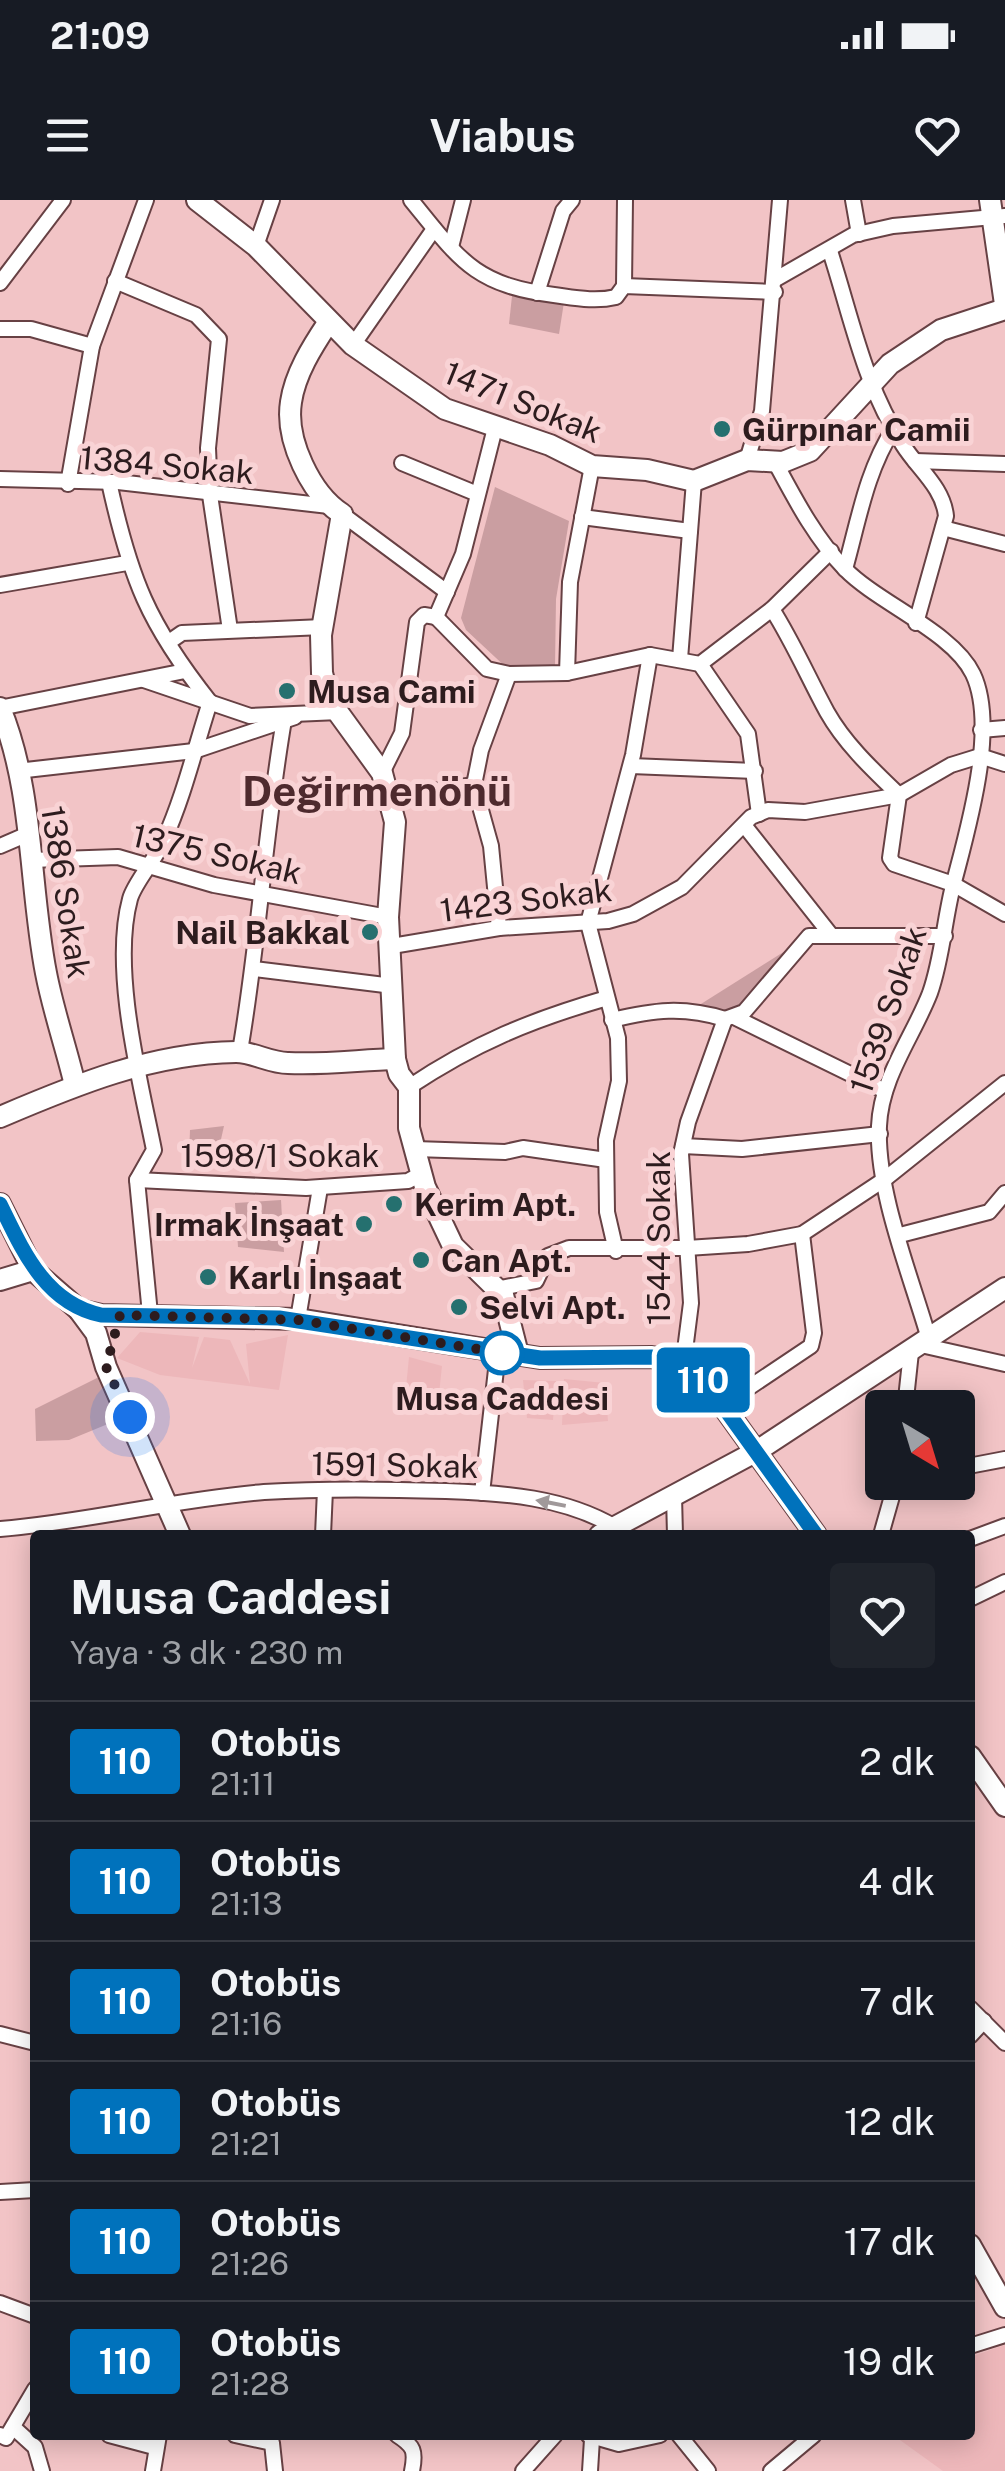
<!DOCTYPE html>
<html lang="tr">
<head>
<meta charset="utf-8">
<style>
  :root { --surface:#171b24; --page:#20242c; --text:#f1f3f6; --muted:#9ea1a6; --line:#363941 }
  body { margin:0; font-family:"Public Sans",sans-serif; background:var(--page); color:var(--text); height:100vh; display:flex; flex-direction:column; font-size:38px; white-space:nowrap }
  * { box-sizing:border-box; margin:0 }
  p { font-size:32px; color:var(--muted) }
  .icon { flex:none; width:55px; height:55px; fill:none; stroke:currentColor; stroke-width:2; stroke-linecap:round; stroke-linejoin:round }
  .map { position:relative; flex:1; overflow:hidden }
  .panel { position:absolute; left:30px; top:1330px; width:945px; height:910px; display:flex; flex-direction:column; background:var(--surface); border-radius:10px; box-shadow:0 5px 25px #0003 }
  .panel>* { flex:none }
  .badge { padding:0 20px; border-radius:8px; font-size:35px; line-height:65px }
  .needle { width:65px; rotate:142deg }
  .fabs { position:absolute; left:865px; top:1190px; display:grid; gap:20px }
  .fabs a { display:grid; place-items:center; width:110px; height:110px; border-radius:10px; background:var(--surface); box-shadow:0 5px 25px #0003; font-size:50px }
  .you { position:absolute; width:50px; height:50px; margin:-25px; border:8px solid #fff; border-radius:50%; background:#1a73e8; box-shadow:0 0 0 15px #1a73e833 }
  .map>.badge { position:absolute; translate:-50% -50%; box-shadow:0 0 0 5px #fff }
  .round { display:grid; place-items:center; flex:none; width:105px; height:105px; border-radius:10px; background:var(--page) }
  .overview { display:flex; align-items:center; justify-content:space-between; height:170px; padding:0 40px }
  h1 { font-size:48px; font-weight:700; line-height:75px }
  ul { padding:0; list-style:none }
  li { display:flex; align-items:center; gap:30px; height:120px; padding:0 40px; border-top:2px solid var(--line) }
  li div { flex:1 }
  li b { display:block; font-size:38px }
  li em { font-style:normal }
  li .badge { min-width:110px; font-weight:700; text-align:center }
  .status { display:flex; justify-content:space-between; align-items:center; height:70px; padding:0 50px; background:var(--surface); direction:ltr }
  .status svg { height:28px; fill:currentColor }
  header { display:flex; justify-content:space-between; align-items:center; height:130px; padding:0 40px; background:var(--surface); font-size:45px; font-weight:700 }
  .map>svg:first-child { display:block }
  .built { fill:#edb7ba }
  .green { fill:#ca9ea1 }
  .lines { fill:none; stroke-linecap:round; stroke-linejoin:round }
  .street-casing { stroke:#674144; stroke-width:18 }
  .secondary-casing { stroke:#674144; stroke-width:24 }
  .street { stroke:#fff; stroke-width:14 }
  .secondary { stroke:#fff; stroke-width:20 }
  .oneway { fill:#a0999a }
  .line-casing { stroke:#fff; stroke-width:22 }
  .line { stroke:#0072bc; stroke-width:15 }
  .walk { stroke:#2d1c1e; stroke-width:10; stroke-dasharray:0 18 }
  .poi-dot { fill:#25706f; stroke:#f9d3d5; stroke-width:4 }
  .stop-dot { fill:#fff; stroke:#0072bc; stroke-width:5 }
  .labels { text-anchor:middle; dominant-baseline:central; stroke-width:10; stroke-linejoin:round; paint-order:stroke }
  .street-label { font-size:32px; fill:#2d1c1e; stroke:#f9d3d5 }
  .poi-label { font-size:32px; font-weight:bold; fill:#2d1c1e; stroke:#f9d3d5; text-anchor:start }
  .stop-label { font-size:32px; font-weight:bold; fill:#2d1c1e; stroke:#f9d3d5 }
  .district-label { font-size:42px; font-weight:bold; fill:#4e2a2e; stroke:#f9d3d5 }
</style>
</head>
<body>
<div class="status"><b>21:09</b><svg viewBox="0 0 49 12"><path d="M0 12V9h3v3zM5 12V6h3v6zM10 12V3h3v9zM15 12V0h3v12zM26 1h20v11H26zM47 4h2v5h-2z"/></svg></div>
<header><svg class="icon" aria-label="menu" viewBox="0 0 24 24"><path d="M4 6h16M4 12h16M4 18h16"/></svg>Viabus<svg class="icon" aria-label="heart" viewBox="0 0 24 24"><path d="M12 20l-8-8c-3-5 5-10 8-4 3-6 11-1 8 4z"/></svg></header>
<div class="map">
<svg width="1005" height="2271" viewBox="0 0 1005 2271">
  <rect width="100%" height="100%" fill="#f2c4c6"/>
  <g class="built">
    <polygon points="140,1132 199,1137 192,1168 204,1137 230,1140 250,1184 246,1144 288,1135 279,1190 160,1175 117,1158"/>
    <polygon points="409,1157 442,1166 438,1203 405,1198"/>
    <polygon points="564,1179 605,1183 608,1221 562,1225"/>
    <polygon points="523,1180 556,1181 553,1220 527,1218"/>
    <polygon points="1005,2145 1005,2271 943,2271 893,2235 970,2235 970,2157"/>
  </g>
  <g class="green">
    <polygon points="512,96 564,102 559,134 509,124"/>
    <polygon points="495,287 569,321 556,399 555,467 511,472 466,430 461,418"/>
    <polygon points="809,736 734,817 693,809"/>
    <polygon points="224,926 217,957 189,956 190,930"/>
    <polygon points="281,1000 284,1052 238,1047 235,1003"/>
    <polygon points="101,1176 120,1219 69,1240 36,1241 35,1209"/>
  </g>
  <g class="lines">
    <defs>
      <g id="street">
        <path d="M 411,0 C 460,60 474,85 554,95 C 576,98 595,102 616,97 L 624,86 L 775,92"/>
        <polyline points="853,0 859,34"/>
        <polyline points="256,46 272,0"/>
        <polyline points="451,47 463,0"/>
        <path d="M 830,51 C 852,119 864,185 903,245 C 918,269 943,287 946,316 L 916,423"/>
        <polyline points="776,79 853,35 893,26 1005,16"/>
        <polyline points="115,81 196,115 219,139 208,248 210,295 230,430"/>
        <polyline points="0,83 63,0"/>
        <polyline points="624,86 625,0"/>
        <polyline points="537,93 563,11 572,0"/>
        <polyline points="0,129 31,129 92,146"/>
        <polyline points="353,145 434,29"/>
        <polyline points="747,260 762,211 780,0"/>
        <polyline points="915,261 1005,264"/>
        <path d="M 775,262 C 795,299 815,338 845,369 C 878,403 953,432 973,474 C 998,527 968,628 954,682 C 944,719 943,756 930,793 C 913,837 881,877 879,926 C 876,991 911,1076 929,1139"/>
        <polyline points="402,263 475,293"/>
        <polyline points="0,279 118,282 329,306"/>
        <path d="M 109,282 C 130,378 148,424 210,502"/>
        <polyline points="68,284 92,146 146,0"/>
        <polyline points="342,314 447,392"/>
        <polyline points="582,317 690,331"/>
        <polyline points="943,328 1005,344"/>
        <path d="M 845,369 C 859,319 866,272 894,228"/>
        <polyline points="0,385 127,363"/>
        <path d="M 772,409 C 793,442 808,477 827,512 C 845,544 873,570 899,595 L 890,658 L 894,664 L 953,684 L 1005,714"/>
        <polyline points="436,417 487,469 509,474 567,473 650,455 700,464 772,409 831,351"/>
        <polyline points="436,417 463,354 496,224"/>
        <polyline points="169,442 182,433 323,427"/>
        <polyline points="680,459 694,281"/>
        <polyline points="700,464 748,534 759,614"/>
        <polyline points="567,473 570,382 592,266"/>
        <polyline points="144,480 250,516 339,512"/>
        <polyline points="0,508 185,471"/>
        <polyline points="981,530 1005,528"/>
        <polyline points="980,556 1005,564"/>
        <polyline points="631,566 755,571"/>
        <polyline points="17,571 194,551 295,517"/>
        <polyline points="382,573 402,533 417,422 424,415 436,417"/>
        <polyline points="388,598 474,585"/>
        <polyline points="744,625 831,735"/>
        <polyline points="0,646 28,634"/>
        <polyline points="31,660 118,657 214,685 388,717"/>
        <polyline points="499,728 491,646 474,585 481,550 509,474"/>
        <polyline points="392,746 499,728 608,721 633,714 682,687 751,617 768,610 805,612 899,595 951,565 980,556"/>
        <polyline points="254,769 393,786"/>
        <polyline points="734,817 885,891"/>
        <polyline points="725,819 744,812 809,736 945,736"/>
        <path d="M 612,820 C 654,810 683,806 725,819"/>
        <path d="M 240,851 C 259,741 265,630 284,520"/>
        <path d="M 409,887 C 475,843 531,820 607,798"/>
        <polyline points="683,946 742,949 880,934"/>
        <polyline points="415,949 505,952 523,948 606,960"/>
        <polyline points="137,980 306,988 408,981 421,974"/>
        <polyline points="900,1035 989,1012 1005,993"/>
        <polyline points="616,1051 607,1012 606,940 619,881 618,838 588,723 633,555 650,455"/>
        <polyline points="496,1089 536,1081 548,1056 569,1048 687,1048 748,1044 802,1034 885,979 1005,883"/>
        <path d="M 150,1114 L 137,980 L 154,950 C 140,880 111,769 130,699 C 134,683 156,659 164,640 C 184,596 195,548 210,502"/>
        <polyline points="298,1119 320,988"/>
        <polyline points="921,1145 1005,1164"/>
        <polyline points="683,1166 691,1103 681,954 688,922 725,819"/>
        <polyline points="723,1205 811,1146 814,1133 802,1034"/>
        <polyline points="905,1208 911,1152"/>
        <polyline points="958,1268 1005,1259"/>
        <polyline points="482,1293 498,1152"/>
        <polyline points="674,1296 675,1335"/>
        <path d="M 0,1329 C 88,1322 175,1299 264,1292 C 325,1288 385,1289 446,1291 C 504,1293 564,1297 615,1327"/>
        <polyline points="323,1335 325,1290"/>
        <polyline points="881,1335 896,1282"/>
        <polyline points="970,1339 1005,1326"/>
        <polyline points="970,1399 1005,1382"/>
        <polyline points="970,1808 1005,1843"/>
        <polyline points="0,1834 35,1843"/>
        <polyline points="970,1836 984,1821"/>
        <polyline points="0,1992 35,1990"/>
        <polyline points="0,2103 35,2116"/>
        <polyline points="970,2146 1005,2135"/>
        <polyline points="13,2227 35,2247 42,2271"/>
        <polyline points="0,2235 6,2238 35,2189"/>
        <polyline points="109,2235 154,2247"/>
        <polyline points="235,2235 272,2243 275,2271"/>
        <path d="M 397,2235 C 414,2246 416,2251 412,2271"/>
        <polyline points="588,2235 619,2244 660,2235"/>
        <polyline points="679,2235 708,2271"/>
        <polyline points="153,2271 159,2235"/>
        <polyline points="523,2271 555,2235"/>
        <polyline points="590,2271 592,2239"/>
        <polyline points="771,2271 814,2235"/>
      </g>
      <g id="secondary">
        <polyline points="197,0 256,46 353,145 445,209 550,245 592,266 647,270 694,281 747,260 783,262 810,251 890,164 941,130 1005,109"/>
        <polyline points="990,0 1005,104"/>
        <path d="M 328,123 C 312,147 295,174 291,202 C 285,240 311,294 342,314 L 321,435 L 322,473 L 329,500 L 382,573 L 395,622 L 388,717 L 395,859 L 399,874 L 409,887 L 409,928 L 425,987 L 453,1046 L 503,1095 L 518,1154"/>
        <path d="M 0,508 C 34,590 29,686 46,773 C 53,810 66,847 75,885"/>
        <path d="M 0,917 C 75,885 152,853 236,852 C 253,852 270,863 288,863 C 323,865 360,860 395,859"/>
        <polyline points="0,1004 33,1070 79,1110 96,1133 106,1167 180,1335"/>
        <polyline points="0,1080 33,1070"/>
        <polyline points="79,1110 101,1115 298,1119 540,1158 652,1157 683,1166 705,1181 816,1335"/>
        <polyline points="600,1335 757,1251 1005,1088"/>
        <polyline points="970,1556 1005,1606"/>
        <polyline points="970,2045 1005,2107"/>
      </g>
    </defs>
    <use href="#street" class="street-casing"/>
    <use href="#secondary" class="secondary-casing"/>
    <use href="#street" class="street"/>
    <use href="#secondary" class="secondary"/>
  </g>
  <defs><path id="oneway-solid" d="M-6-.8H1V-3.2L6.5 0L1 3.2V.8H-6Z" transform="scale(2.5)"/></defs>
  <use class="oneway" href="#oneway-solid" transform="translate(551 1303) rotate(-169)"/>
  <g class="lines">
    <defs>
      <path id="line" d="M 0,1004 C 23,1051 45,1103 101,1115 L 279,1118 L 540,1158 L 652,1157 L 682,1166 L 705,1181 L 816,1335"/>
    </defs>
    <use href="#line" class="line-casing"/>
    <use href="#line" class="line"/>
    <polyline class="walk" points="130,1217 106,1167 120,1115 298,1120 502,1153"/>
  </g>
  <g class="poi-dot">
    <circle cx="722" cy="229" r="10"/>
    <circle cx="287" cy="491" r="10"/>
    <circle cx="370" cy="732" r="10"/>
    <circle cx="394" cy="1004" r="10"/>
    <circle cx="364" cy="1024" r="10"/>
    <circle cx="421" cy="1060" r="10"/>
    <circle cx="208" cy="1077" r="10"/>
    <circle cx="459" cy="1107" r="10"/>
  </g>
  <circle class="stop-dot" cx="502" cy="1153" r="20"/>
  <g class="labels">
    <g class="street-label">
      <text transform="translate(523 202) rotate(22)">1471 Sokak</text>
      <text transform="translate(167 265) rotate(5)">1384 Sokak</text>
      <text transform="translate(217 654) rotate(13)">1375 Sokak</text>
      <text transform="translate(66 692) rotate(81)">1386 Sokak</text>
      <text transform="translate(526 700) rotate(-7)">1423 Sokak</text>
      <text transform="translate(888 810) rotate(-71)">1539 Sokak</text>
      <text x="280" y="955">1598/1 Sokak</text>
      <text transform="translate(658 1038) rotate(-90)">1544 Sokak</text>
      <text transform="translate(395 1265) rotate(1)">1591 Sokak</text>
    </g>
    <g class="poi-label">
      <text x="742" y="229">Gürpınar Camii</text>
      <text x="307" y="491">Musa Cami</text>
      <text x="350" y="732" text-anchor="end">Nail Bakkal</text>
      <text x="414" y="1004">Kerim Apt.</text>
      <text x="344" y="1024" text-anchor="end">Irmak İnşaat</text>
      <text x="441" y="1060">Can Apt.</text>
      <text x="228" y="1077">Karlı İnşaat</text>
      <text x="479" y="1107">Selvi Apt.</text>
    </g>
    <g class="stop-label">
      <text x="502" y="1198">Musa Caddesi</text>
    </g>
    <g class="district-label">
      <text x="377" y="590">Değirmenönü</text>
    </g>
  </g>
</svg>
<div class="fabs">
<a><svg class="needle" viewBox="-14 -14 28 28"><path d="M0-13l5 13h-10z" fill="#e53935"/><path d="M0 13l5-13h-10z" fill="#9ea1a6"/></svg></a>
</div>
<div class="you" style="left:130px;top:1217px"></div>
<b class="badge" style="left:703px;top:1180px;background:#0072bc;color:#fff">110</b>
<section class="panel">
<div class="overview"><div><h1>Musa Caddesi</h1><p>Yaya · 3 dk · 230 m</p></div><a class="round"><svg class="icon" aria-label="heart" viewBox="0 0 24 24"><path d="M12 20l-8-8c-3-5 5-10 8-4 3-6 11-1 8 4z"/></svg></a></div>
<ul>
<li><span class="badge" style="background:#0072bc;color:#fff">110</span><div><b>Otobüs</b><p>21:11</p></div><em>2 dk</em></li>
<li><span class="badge" style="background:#0072bc;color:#fff">110</span><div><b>Otobüs</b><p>21:13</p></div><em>4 dk</em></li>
<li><span class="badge" style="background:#0072bc;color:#fff">110</span><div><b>Otobüs</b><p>21:16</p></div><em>7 dk</em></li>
<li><span class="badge" style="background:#0072bc;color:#fff">110</span><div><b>Otobüs</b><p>21:21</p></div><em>12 dk</em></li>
<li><span class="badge" style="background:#0072bc;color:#fff">110</span><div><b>Otobüs</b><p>21:26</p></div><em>17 dk</em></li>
<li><span class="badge" style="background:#0072bc;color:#fff">110</span><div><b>Otobüs</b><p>21:28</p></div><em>19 dk</em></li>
</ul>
</section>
</div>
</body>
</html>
